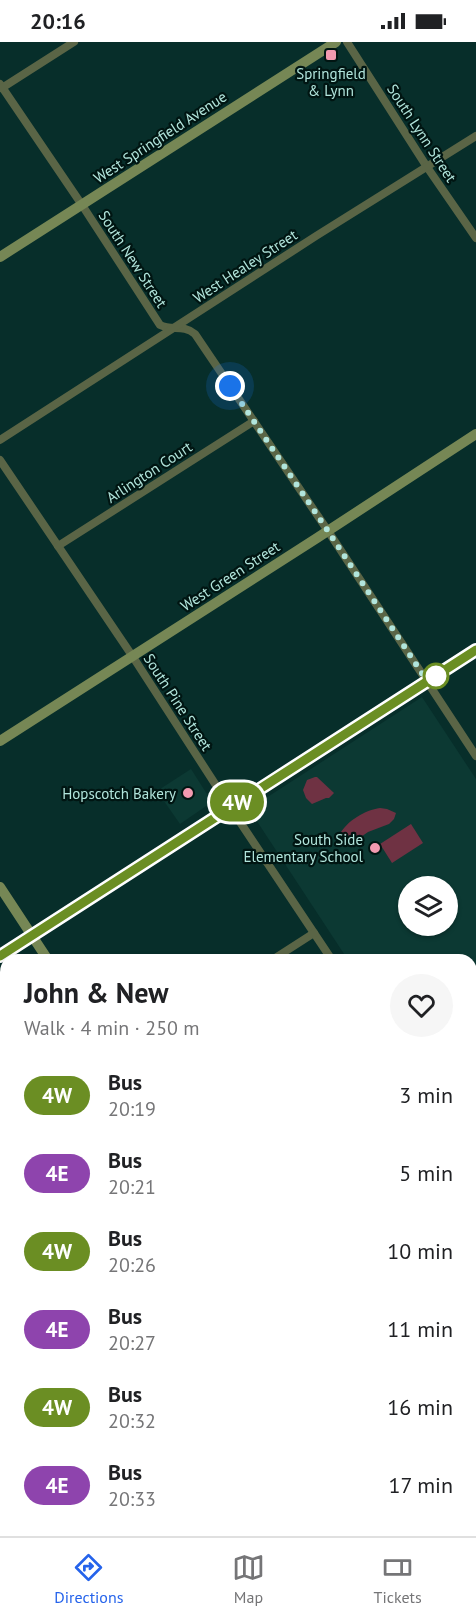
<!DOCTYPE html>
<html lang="en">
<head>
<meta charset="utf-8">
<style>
  :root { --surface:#fff; --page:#f6f6f6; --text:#202124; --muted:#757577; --line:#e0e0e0; --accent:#2563eb }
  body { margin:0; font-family:"PT Sans",sans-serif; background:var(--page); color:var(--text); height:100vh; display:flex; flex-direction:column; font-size:22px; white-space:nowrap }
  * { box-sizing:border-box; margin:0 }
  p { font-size:20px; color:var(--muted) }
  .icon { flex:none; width:33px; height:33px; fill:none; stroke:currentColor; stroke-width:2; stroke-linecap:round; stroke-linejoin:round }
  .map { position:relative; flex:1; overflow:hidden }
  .details { position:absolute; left:0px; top:912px; width:477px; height:582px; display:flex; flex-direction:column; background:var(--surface); border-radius:18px 18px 0 0; box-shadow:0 2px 4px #0004 }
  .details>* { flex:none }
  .badge { padding:0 12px; border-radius:20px; font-size:21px; line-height:39px }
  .tools { position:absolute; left:398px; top:834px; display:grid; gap:12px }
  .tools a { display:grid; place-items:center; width:60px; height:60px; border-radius:50%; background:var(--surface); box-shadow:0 2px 4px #0004; font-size:30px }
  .you { position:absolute; width:30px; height:30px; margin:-15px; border:4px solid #fff; border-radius:50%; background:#1a73e8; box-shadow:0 0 0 9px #1a73e833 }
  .map>.badge { position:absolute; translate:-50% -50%; box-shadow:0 0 0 3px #fff }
  .round { display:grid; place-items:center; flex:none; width:63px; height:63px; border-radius:32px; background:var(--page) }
  .summary { display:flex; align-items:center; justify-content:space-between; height:102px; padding:0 24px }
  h1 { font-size:28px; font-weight:700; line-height:45px }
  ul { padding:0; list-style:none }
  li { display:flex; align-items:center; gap:18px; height:78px; padding:0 24px }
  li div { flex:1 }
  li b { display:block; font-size:22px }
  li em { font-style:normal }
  li .badge { min-width:66px; font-weight:700; text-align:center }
  .status { display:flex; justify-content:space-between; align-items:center; height:42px; padding:0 30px; background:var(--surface); direction:ltr }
  .status svg { height:16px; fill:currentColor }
  .tab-bar { display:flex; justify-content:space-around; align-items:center; height:84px; border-top:2px solid var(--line); background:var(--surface); font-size:16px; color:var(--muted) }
  .tab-bar a { display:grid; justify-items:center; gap:3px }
  .tab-bar .selected { color:var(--accent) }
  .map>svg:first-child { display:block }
  .built { fill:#0c3933; fill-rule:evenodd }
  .green { fill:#6f3243 }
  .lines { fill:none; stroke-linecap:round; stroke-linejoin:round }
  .street { stroke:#5a6546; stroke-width:8 }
  .secondary { stroke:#768755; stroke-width:10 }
  .line-casing { stroke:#fff; stroke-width:14 }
  .line { stroke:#6b8e23; stroke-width:9 }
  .walk { stroke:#b1e5dc; stroke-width:6; stroke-dasharray:0 10.8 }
  .poi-dot { fill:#f29ab0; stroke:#001512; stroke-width:2 }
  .stop-dot { fill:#fff; stroke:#6b8e23; stroke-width:3 }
  .labels { text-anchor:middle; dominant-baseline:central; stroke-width:4.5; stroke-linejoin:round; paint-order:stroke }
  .poi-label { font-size:15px; fill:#b1e5dc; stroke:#001512; text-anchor:end }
  .street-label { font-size:15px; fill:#b1e5dc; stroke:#001512 }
</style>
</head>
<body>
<div class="status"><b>20:16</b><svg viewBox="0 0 49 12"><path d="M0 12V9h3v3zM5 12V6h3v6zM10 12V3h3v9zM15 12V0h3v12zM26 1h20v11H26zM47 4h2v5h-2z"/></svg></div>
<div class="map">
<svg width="476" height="1494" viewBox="0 0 476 1494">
  <rect width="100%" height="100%" fill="#072e2a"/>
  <g class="built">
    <path d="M 422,655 L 476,737 L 476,1111 L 471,1103 L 471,918 L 348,918 L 249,767 ZM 408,844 L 447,844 L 447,884 L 408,884 Z"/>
    <polygon points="191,727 212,760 180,782 157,749"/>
  </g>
  <g class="green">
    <polygon points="315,735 317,735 334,751 329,756 326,756 312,762 306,756 303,748 307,738"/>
    <path d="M 380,766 L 387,767 L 396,771 L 394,777 L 389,782 L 368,790 L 358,797 L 340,792 C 347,779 365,768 380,766 Z"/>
    <polygon points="411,782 423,801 392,821 380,802"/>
    <polygon points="476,987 476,1011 472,1022 472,1032 476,1050 476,1074 471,1067 471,993"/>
    <polygon points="202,1488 411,1488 415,1494 193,1494"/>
  </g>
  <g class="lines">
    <g class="street">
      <polyline points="347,0 427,125 476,196"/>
      <path d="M 0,42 L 82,163 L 160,283 C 172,289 183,282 195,292 L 328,489 L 476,714"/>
      <polyline points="2,46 74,0"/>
      <polyline points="0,398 316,194 476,94"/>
      <polyline points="0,418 133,615 230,765 332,918"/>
      <polyline points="58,504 254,379"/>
      <polyline points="272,918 314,891"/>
      <polyline points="0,1090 6,1087"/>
      <polyline points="471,1128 476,1135"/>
      <polyline points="0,1265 6,1261"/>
      <polyline points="0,1385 6,1394"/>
      <polyline points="471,1396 476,1392"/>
      <polyline points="0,1439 6,1435"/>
      <polyline points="68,1488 72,1494"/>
      <polyline points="184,1494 193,1488"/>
    </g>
    <g class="secondary">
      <polyline points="0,215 336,0"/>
      <polyline points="0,699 317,496 476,392"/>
      <polyline points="0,845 48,918"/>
      <polyline points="0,914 476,608"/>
      <polyline points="425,1488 429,1494"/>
    </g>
  </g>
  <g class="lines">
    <defs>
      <polyline id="line" points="0,914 476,608"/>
    </defs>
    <use href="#line" class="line-casing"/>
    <use href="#line" class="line"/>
    <polyline class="walk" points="230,344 328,489 427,639 436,634"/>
  </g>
  <g class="poi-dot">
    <rect x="325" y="7" width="12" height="12" rx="3"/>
    <circle cx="188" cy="751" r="6"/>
    <circle cx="375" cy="806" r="6"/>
  </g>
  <circle class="stop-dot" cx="436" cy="634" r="12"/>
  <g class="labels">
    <g class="poi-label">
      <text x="331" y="31" text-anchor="middle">Springfield<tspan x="331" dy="17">&amp; Lynn</tspan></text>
      <text x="176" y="751">Hopscotch Bakery</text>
      <text x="363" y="797">South Side<tspan x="363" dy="17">Elementary School</tspan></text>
    </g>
    <g class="street-label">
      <text transform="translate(422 91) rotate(57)">South Lynn Street</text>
      <text transform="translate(160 95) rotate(-33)">West Springfield Avenue</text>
      <text transform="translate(133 217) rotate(57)">South New Street</text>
      <text transform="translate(245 224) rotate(-33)">West Healey Street</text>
      <text transform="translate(149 430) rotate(-33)">Arlington Court</text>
      <text transform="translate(230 534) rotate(-33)">West Green Street</text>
      <text transform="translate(178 660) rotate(57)">South Pine Street</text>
    </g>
  </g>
</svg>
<div class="tools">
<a><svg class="icon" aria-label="layers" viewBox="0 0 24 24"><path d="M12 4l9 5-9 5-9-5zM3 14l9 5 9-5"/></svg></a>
</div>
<div class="you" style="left:230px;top:344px"></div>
<b class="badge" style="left:237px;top:760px;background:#6b8e23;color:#fff">4W</b>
<section class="details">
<div class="summary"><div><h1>John &amp; New</h1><p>Walk · 4 min · 250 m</p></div><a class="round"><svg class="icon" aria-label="heart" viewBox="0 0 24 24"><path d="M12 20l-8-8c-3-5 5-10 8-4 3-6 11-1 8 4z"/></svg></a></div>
<ul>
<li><span class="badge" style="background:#6b8e23;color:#fff">4W</span><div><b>Bus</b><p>20:19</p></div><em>3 min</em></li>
<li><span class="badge" style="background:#8e44ad;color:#fff">4E</span><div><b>Bus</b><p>20:21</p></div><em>5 min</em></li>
<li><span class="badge" style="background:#6b8e23;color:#fff">4W</span><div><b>Bus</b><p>20:26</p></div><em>10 min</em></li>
<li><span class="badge" style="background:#8e44ad;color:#fff">4E</span><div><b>Bus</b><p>20:27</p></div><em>11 min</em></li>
<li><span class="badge" style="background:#6b8e23;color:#fff">4W</span><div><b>Bus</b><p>20:32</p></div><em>16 min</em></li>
<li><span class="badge" style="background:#8e44ad;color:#fff">4E</span><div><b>Bus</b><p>20:33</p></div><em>17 min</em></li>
</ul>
</section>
</div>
<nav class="tab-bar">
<a class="selected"><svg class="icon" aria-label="directions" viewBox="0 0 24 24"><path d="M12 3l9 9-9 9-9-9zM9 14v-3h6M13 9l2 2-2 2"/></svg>Directions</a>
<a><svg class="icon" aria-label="map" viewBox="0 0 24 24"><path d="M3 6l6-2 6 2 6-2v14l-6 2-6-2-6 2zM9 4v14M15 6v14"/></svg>Map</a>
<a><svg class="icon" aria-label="tickets" viewBox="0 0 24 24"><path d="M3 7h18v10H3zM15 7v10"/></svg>Tickets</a>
</nav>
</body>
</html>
